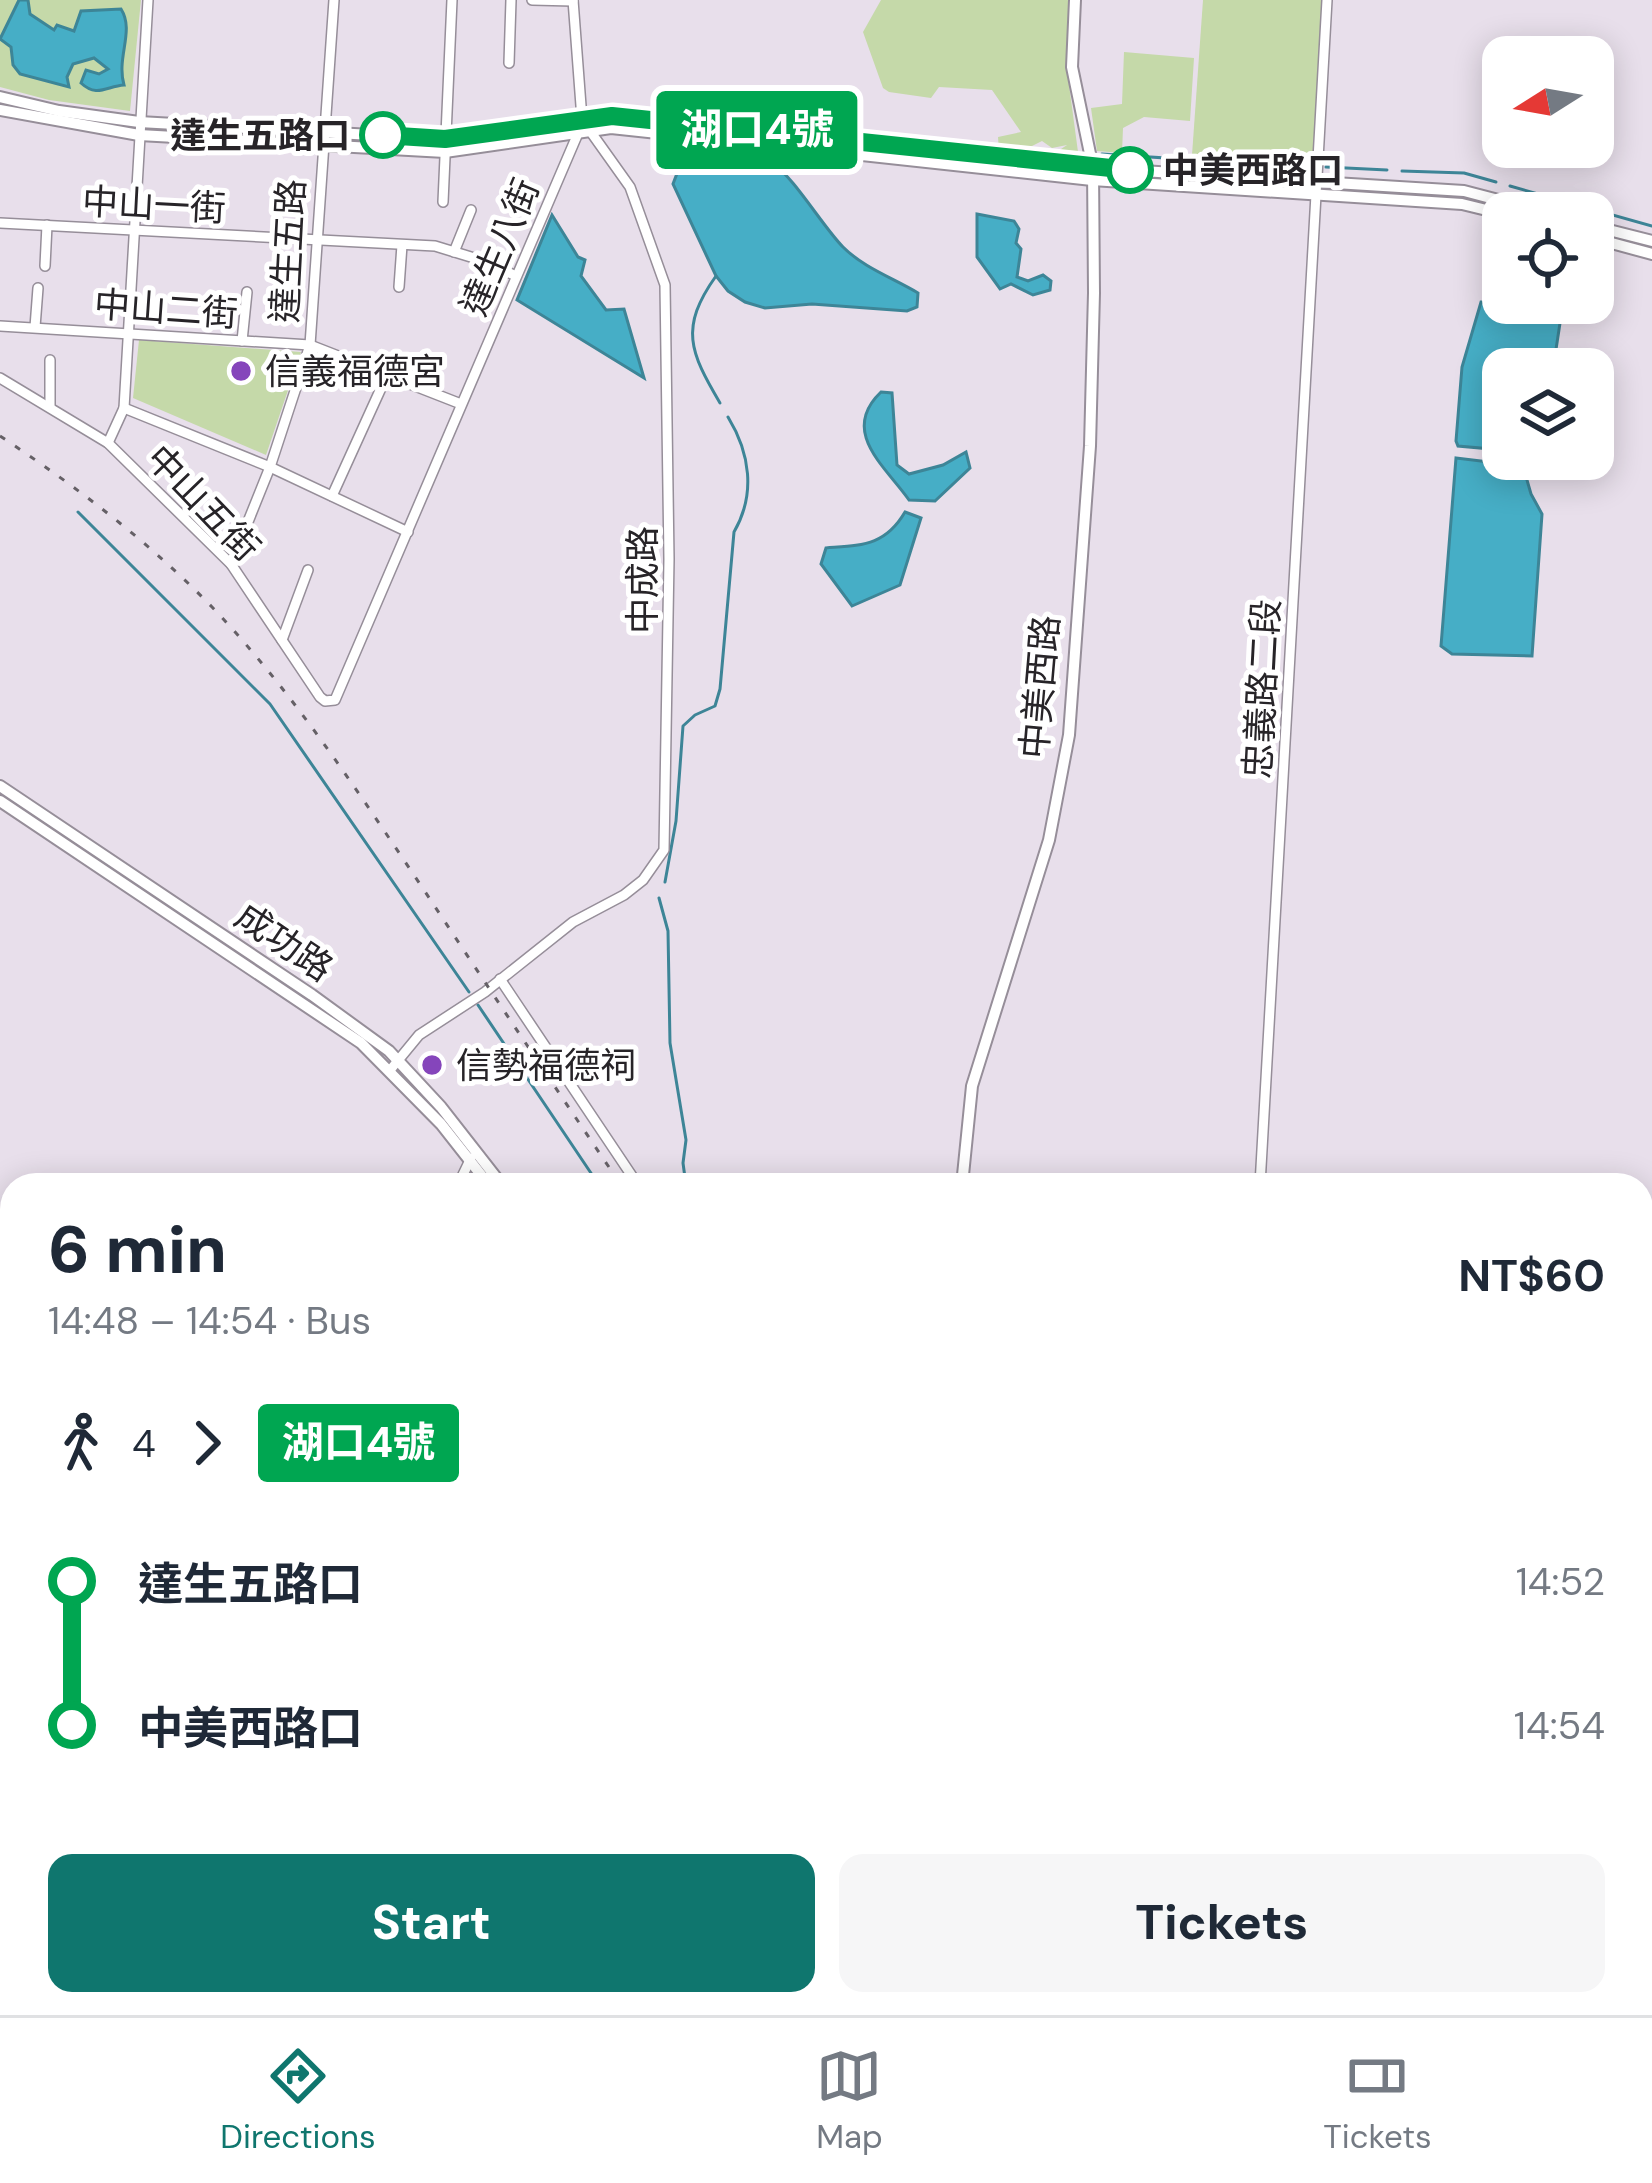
<!DOCTYPE html>
<html lang="en">
<head>
<meta charset="utf-8">
<style>
  :root { --surface:#fff; --page:#f6f6f7; --text:#1f2937; --muted:#747a83; --line:#e0e1e3; --accent:#0f766e }
  body { margin:0; font-family:"DM Sans","Noto Sans TC",sans-serif; background:var(--page); color:var(--text); height:100vh; display:flex; flex-direction:column; font-size:45px; white-space:nowrap }
  * { box-sizing:border-box; margin:0 }
  p { font-size:39px; color:var(--muted) }
  .icon { flex:none; width:66px; height:66px; fill:none; stroke:currentColor; stroke-width:2; stroke-linecap:round; stroke-linejoin:round }
  .map { position:relative; flex:1; overflow:hidden }
  .drawer { position:absolute; left:0px; top:1173px; width:1653px; height:843px; display:flex; flex-direction:column; background:var(--surface); border-radius:36px 36px 0 0; box-shadow:0 6px 30px #0003 }
  .drawer>* { flex:none }
  .badge { padding:0 24px; border-radius:9px; font-size:42px; line-height:78px }
  .needle { width:78px; rotate:259deg }
  .controls { position:absolute; left:1482px; top:36px; display:grid; gap:24px }
  .controls a { display:grid; place-items:center; width:132px; height:132px; border-radius:24px; background:var(--surface); box-shadow:0 6px 30px #0003; font-size:60px }
  .map>.badge { position:absolute; translate:-50% -50%; box-shadow:0 0 0 6px #fff }
  .legs { display:flex; align-items:center; gap:18px; height:132px; padding:0 48px; font-size:39px }
  .legs p { margin-inline-start:auto }
  .headline { display:flex; align-items:center; justify-content:space-between; height:204px; padding:0 48px }
  h1 { font-size:66px; font-weight:800; line-height:90px }
  .button { display:flex; gap:24px; margin-top:auto; padding:24px 48px }
  .button a { flex:1; height:138px; border-radius:24px; background:var(--accent); color:#fff; font-size:48px; font-weight:800; line-height:138px; text-align:center }
  .button a+a { background:var(--page); color:var(--text) }
  ul { padding:0 48px; list-style:none }
  li { display:flex; align-items:center; gap:42px; height:144px; font-size:45px }
  li i { display:grid; place-items:center; width:18px; height:100%; margin:0 15px; background:currentColor }
  li i::after { content:''; width:30px; height:30px; margin:-15px; border:9px solid; border-radius:50%; background:var(--surface) }
  li p { margin-inline-start:auto }
  li:first-child i { background:linear-gradient(#0000 50%,currentColor 0) }
  li:last-child i { background:linear-gradient(currentColor 50%,#0000 0) }
  .dock { display:flex; justify-content:space-around; align-items:center; height:168px; border-top:3px solid var(--line); background:var(--surface); font-size:33px; color:var(--muted) }
  .dock a { display:grid; justify-items:center; gap:6px }
  .dock .on { color:var(--accent) }
  .map>svg:first-child { display:block }
  .green { fill:#c5d9a9 }
  .water { fill:#46aec6; stroke:#3d8597; stroke-width:3 }
  .lines { fill:none; stroke-linecap:round; stroke-linejoin:round }
  .stream { stroke:#3d8597; stroke-width:3 }
  .river { stroke:#46aec6; stroke-width:16 }
  .minor-casing { stroke:#968e99; stroke-width:12 }
  .tertiary-casing { stroke:#968e99; stroke-width:14 }
  .minor { stroke:#fff; stroke-width:9 }
  .tertiary { stroke:#fff; stroke-width:10 }
  .rail { stroke:#656066; stroke-width:3; stroke-dasharray:6 12; stroke-linecap:butt }
  .line-1-casing { stroke:#fff; stroke-width:27 }
  .line-1 { stroke:#00a651; stroke-width:18 }
  .stop-1-dot { fill:#fff; stroke:#00a651; stroke-width:6 }
  .poi-dot { fill:#8545bb; stroke:#fff; stroke-width:4.5 }
  .labels { text-anchor:middle; dominant-baseline:central; stroke-width:10; stroke-linejoin:round; paint-order:stroke }
  .stop-label { font-size:36px; font-weight:bold; fill:#272428; stroke:#fff; text-anchor:end }
  .street-label { font-size:36px; fill:#272428; stroke:#fff }
  .poi-label { font-size:36px; fill:#272428; stroke:#fff; text-anchor:start }
</style>
</head>
<body>
<div class="map">
<svg width="1652" height="2015" viewBox="0 0 1652 2015">
  <rect width="100%" height="100%" fill="#e8dfeb"/>
  <g class="green">
    <polygon points="0,0 141,0 130,111 49,100 0,87"/>
    <polygon points="881,0 1070,0 1067,70 1078,152 1072,158 1059,158 1058,151 1067,145 1052,148 1042,141 1024,150 999,151 998,137 1021,132 992,90 939,87 931,98 889,92 883,88 863,32"/>
    <polygon points="1203,0 1327,0 1312,165 1192,155"/>
    <polygon points="1124,52 1194,58 1190,121 1144,117 1123,128 1122,153 1097,151 1091,108 1122,104"/>
    <polygon points="139,340 301,352 266,455 133,398"/>
    <polygon points="12,1771 12,1939 0,1942 0,1773"/>
  </g>
  <g class="water">
    <path d="M 19,0 L 28,0 L 30,14 L 54,30 L 57,25 L 74,31 L 81,11 L 121,9 C 135,31 116,57 124,85 C 107,86 97,98 81,83 L 86,70 L 99,74 L 108,69 L 94,58 L 73,64 L 67,77 L 69,87 L 20,74 L 13,65 L 11,47 L 0,39 Z"/>
    <path d="M 693,159 L 774,165 C 792,175 824,228 843,247 C 864,268 893,278 918,293 L 917,307 L 907,311 L 812,304 L 765,308 L 745,302 L 728,291 L 716,276 L 673,184 L 681,163 Z"/>
    <polygon points="977,214 1014,221 1019,229 1016,243 1021,249 1017,277 1028,281 1043,275 1051,281 1050,290 1033,295 1011,284 1000,289 977,257"/>
    <polygon points="552,215 578,257 585,260 581,276 606,310 624,309 644,378 517,300"/>
    <polygon points="1481,302 1562,310 1553,369 1503,369 1503,450 1458,446 1456,441 1462,367"/>
    <path d="M 881,392 L 892,393 L 897,465 L 909,474 L 943,465 L 966,452 L 970,468 L 935,501 L 909,500 C 886,467 839,432 881,392 Z"/>
    <polygon points="1456,458 1523,466 1531,494 1542,514 1532,656 1452,654 1441,646"/>
    <path d="M 905,512 L 921,518 L 900,585 L 852,606 L 821,564 L 826,548 C 862,545 885,546 905,512 Z"/>
  </g>
  <g class="lines">
    <g class="stream">
      <polyline points="1102,154 1310,167"/>
      <polyline points="1326,167 1387,170"/>
      <polyline points="1402,171 1464,173 1496,182"/>
      <polyline points="1510,186 1652,226"/>
      <path d="M 716,276 C 679,328 690,352 720,403"/>
      <polyline points="78,512 270,704 469,992"/>
      <path d="M 665,882 L 676,821 L 683,726 L 695,715 L 715,706 L 720,689 L 734,532 C 756,494 750,453 728,417"/>
      <polyline points="659,898 668,931 670,1043 686,1140 683,1163 686,1185"/>
      <polyline points="478,1005 599,1185"/>
      <polyline points="1150,2004 1158,2015"/>
      <polyline points="559,2015 560,2004"/>
    </g>
    <g class="river">
      <polyline points="0,1303 12,1330"/>
      <polyline points="1641,1522 1652,1495"/>
      <polyline points="1641,1704 1652,1730"/>
      <polyline points="83,2015 96,2004"/>
    </g>
    <defs>
      <g id="minor">
        <polyline points="532,0 573,1"/>
        <polyline points="509,63 511,0"/>
        <polyline points="443,202 452,0"/>
        <polyline points="0,223 435,246 484,261 516,276"/>
        <polyline points="454,252 471,210"/>
        <polyline points="45,266 47,225"/>
        <polyline points="399,287 402,245"/>
        <polyline points="0,326 310,345 461,404"/>
        <polyline points="35,327 38,288"/>
        <polyline points="242,341 247,292"/>
        <polyline points="0,378 108,443 231,564 320,697 325,701 335,700 579,131 582,119 573,0"/>
        <polyline points="50,407 50,360"/>
        <polyline points="124,408 270,467 408,532"/>
        <polyline points="108,443 124,408 148,0"/>
        <polyline points="332,496 387,375"/>
        <polyline points="231,564 270,467 310,345 334,0"/>
        <polyline points="282,640 308,570"/>
        <polyline points="500,979 638,1185"/>
        <polyline points="391,1069 419,1035 485,992 573,922 624,895 643,880 664,850 669,559 665,285 630,187 588,128"/>
        <polyline points="458,1185 471,1158"/>
        <polyline points="1260,1185 1327,0"/>
        <polyline points="0,1368 12,1382"/>
        <polyline points="1641,1407 1652,1383"/>
        <polyline points="1641,1984 1652,1983"/>
        <polyline points="1550,2004 1552,2015"/>
        <polyline points="780,2015 782,2004"/>
        <polyline points="1596,2015 1596,2004"/>
      </g>
      <g id="tertiary">
        <polyline points="0,97 59,111 139,122 445,139 612,116 1093,168 1464,191 1548,213"/>
        <polyline points="0,110 139,135 445,152 611,128 1092,180 1462,204 1503,214"/>
        <polyline points="1593,226 1652,241"/>
        <polyline points="1593,238 1652,254"/>
        <polyline points="0,786 312,995 389,1051 441,1107 502,1185"/>
        <polyline points="0,801 361,1043 441,1124 489,1185"/>
        <polyline points="962,1185 972,1086 1049,840 1069,735 1090,446 1094,293 1093,168 1072,67 1075,0"/>
        <polyline points="1641,1487 1652,1490"/>
        <polyline points="1072,2004 1081,2015"/>
        <polyline points="1088,2004 1097,2015"/>
      </g>
    </defs>
    <use href="#minor" class="minor-casing"/>
    <use href="#tertiary" class="tertiary-casing"/>
    <use href="#minor" class="minor"/>
    <use href="#tertiary" class="tertiary"/>
    <g class="rail">
      <path d="M 0,436 C 77,487 148,541 212,607 C 294,693 358,792 424,890 C 489,989 555,1087 621,1185"/>
      <polyline points="1171,2004 1179,2015"/>
    </g>
  </g>
  <g class="lines">
    <defs>
      <polyline id="line-1" points="383,135 445,139 612,116 1130,170"/>
    </defs>
    <use href="#line-1" class="line-1-casing"/>
    <use href="#line-1" class="line-1"/>
  </g>
  <g class="stop-1-dot">
    <circle cx="383" cy="135" r="21"/>
    <circle cx="1130" cy="170" r="21"/>
  </g>
  <g class="poi-dot">
    <circle cx="241" cy="371" r="12"/>
    <circle cx="432" cy="1065" r="12"/>
  </g>
  <g class="labels">
    <g class="stop-label">
      <text x="350" y="135">達生五路口</text>
      <text x="1163" y="170" text-anchor="start">中美西路口</text>
    </g>
    <g class="street-label">
      <text transform="translate(154 205) rotate(3)">中山一街</text>
      <text transform="translate(500 247) rotate(-67)">達生八街</text>
      <text transform="translate(288 251) rotate(-87)">達生五路</text>
      <text transform="translate(166 309) rotate(4)">中山二街</text>
      <text transform="translate(203 503) rotate(46)">中山五街</text>
      <text transform="translate(642 580) rotate(-90)">中成路</text>
      <text transform="translate(1040 687) rotate(-85)">中美西路</text>
      <text transform="translate(1262 689) rotate(-87)">忠義路二段</text>
      <text transform="translate(284 942) rotate(34)">成功路</text>
    </g>
    <g class="poi-label">
      <text x="265" y="371">信義福德宮</text>
      <text x="456" y="1065">信勢福德祠</text>
    </g>
  </g>
</svg>
<div class="controls">
<a><svg class="needle" viewBox="-14 -14 28 28"><path d="M0-13l5 13h-10z" fill="#e53935"/><path d="M0 13l5-13h-10z" fill="#747a83"/></svg></a>
<a><svg class="icon" aria-label="locate" viewBox="0 0 24 24"><circle cx="12" cy="12" r="6"/><path d="M12 2v4M12 18v4M2 12h4M18 12h4"/></svg></a>
<a><svg class="icon" aria-label="layers" viewBox="0 0 24 24"><path d="M12 4l9 5-9 5-9-5zM3 14l9 5 9-5"/></svg></a>
</div>
<b class="badge" style="left:757px;top:130px;background:#00a651;color:#fff">湖口4號</b>
<section class="drawer">
<div class="headline"><div><h1>6 min</h1><p>14:48 – 14:54 · Bus</p></div><b>NT$60</b></div>
<div class="legs"><svg class="icon" aria-label="walk" viewBox="0 0 24 24"><circle cx="13" cy="4" r="2"/><path d="M13 8l-2 6 4 7M11 14l-3 7M7 12l3-4h3l4 4"/></svg>4<svg class="icon" aria-label="forward" viewBox="0 0 24 24"><path d="M9 5l7 7-7 7"/></svg><b class="badge" style="background:#00a651;color:#fff">湖口4號</b></div>
<ul>
<li><i style="color:#00a651"></i><b>達生五路口</b><p>14:52</p></li>
<li><i style="color:#00a651"></i><b>中美西路口</b><p>14:54</p></li>
</ul>
<div class="button"><a>Start</a><a>Tickets</a></div>
</section>
</div>
<nav class="dock">
<a class="on"><svg class="icon" aria-label="directions" viewBox="0 0 24 24"><path d="M12 3l9 9-9 9-9-9zM9 14v-3h6M13 9l2 2-2 2"/></svg>Directions</a>
<a><svg class="icon" aria-label="map" viewBox="0 0 24 24"><path d="M3 6l6-2 6 2 6-2v14l-6 2-6-2-6 2zM9 4v14M15 6v14"/></svg>Map</a>
<a><svg class="icon" aria-label="tickets" viewBox="0 0 24 24"><path d="M3 7h18v10H3zM15 7v10"/></svg>Tickets</a>
</nav>
</body>
</html>
